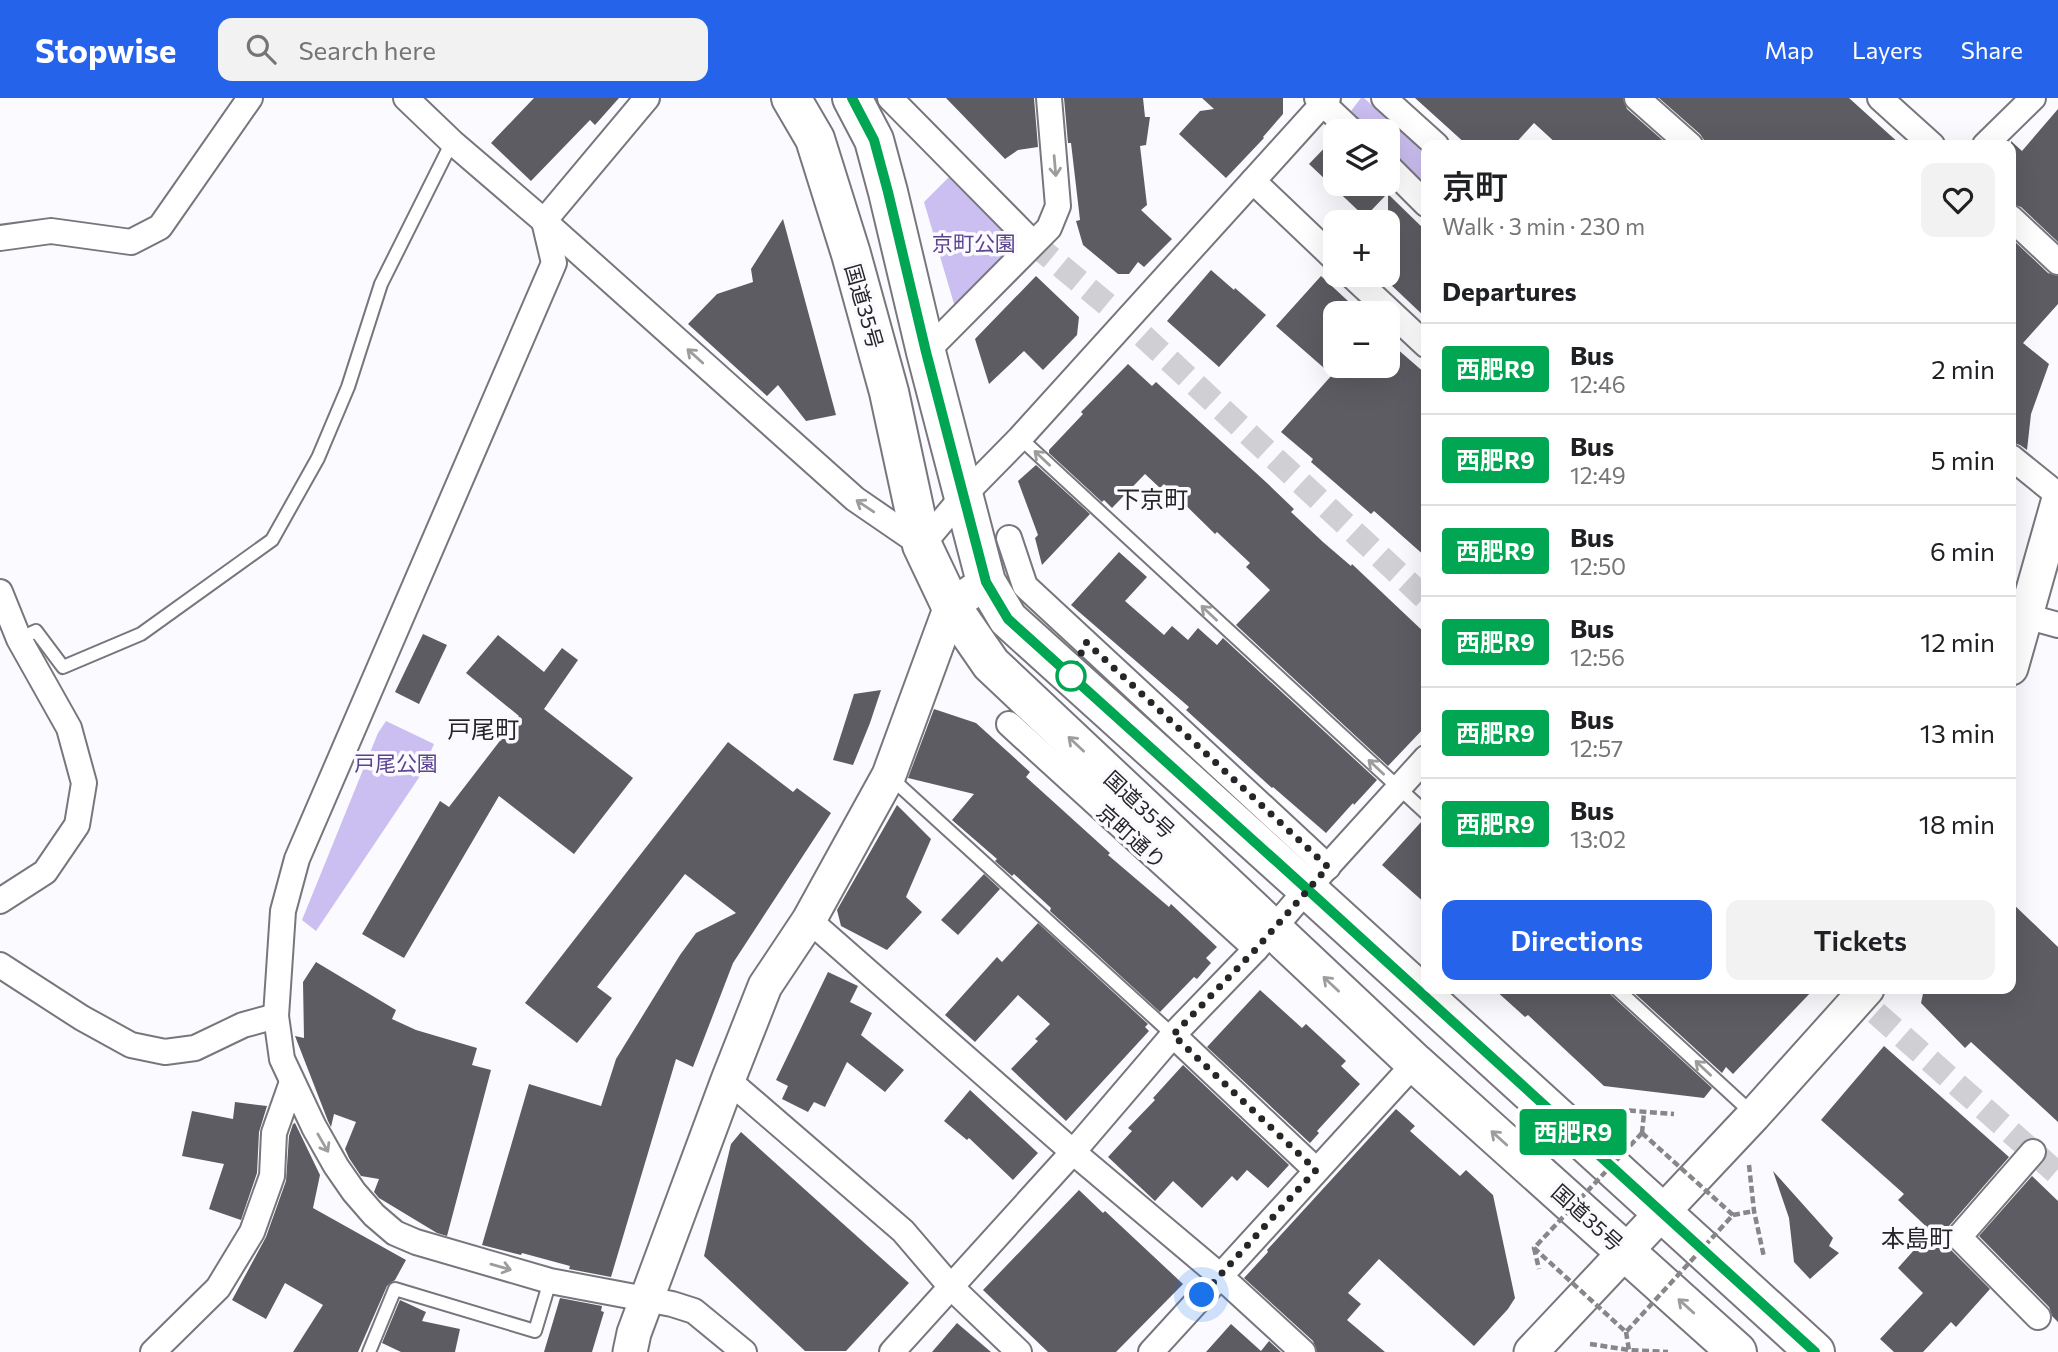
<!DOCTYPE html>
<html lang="en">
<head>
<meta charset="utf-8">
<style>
  :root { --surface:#fff; --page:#f2f2f2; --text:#202124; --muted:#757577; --line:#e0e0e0; --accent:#2563eb }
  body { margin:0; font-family:Commissioner,"Noto Sans JP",sans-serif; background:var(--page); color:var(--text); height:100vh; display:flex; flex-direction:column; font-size:26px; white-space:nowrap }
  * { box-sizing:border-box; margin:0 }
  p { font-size:23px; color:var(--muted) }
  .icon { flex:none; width:38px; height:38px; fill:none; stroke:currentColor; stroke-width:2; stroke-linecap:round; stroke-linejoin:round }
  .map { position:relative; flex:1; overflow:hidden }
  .sheet { position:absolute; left:1421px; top:42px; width:595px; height:854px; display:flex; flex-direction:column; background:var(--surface); border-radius:14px; box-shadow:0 7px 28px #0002 }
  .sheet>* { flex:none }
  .badge { padding:0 14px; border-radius:5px; font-size:24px; line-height:46px }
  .fabs { position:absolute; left:1323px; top:21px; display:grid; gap:14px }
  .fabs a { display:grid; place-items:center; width:77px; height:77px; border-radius:14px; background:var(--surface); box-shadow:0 7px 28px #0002; font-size:35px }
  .you { position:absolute; width:35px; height:35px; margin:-18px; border:5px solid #fff; border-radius:50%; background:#1a73e8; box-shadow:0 0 0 10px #1a73e833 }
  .map>.badge { position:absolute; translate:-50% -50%; box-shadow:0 0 0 4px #fff }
  h2 { padding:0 21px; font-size:26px; line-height:63px }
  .round { display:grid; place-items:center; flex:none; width:74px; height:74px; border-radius:14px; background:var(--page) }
  .headline { display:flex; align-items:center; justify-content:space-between; height:119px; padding:0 21px }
  h1 { font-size:33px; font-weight:600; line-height:52px }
  .primary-button { display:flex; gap:14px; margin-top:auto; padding:14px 21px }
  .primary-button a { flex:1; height:80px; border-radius:14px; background:var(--accent); color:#fff; font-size:28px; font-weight:600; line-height:80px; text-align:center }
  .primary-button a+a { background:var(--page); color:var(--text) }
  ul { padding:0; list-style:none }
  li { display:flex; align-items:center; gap:21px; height:91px; padding:0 21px; border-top:2px solid var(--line) }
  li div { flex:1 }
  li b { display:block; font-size:26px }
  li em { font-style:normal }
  li .badge { min-width:77px; font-weight:700; text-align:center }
  header { display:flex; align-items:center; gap:42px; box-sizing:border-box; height:98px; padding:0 35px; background:var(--accent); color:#fff }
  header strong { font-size:33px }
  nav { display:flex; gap:38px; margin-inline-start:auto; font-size:24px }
  .search { width:490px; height:63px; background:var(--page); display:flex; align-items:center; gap:18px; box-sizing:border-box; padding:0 24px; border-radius:14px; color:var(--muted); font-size:26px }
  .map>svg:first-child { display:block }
  .green { fill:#cbbef0 }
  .building { fill:#5d5c62 }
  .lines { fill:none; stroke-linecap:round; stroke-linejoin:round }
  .street-tunnel { stroke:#d0d0d4; stroke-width:24; stroke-dasharray:24 12; stroke-linecap:butt }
  .lane-casing { stroke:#78767d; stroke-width:16 }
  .street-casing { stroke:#78767d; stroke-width:28 }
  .secondary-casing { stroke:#78767d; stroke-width:37 }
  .highway-casing { stroke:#78767d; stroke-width:42 }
  .path { stroke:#87878a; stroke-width:4.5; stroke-dasharray:7 3.5; stroke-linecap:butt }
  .lane { stroke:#fff; stroke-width:12 }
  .street { stroke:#fff; stroke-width:24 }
  .secondary { stroke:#fff; stroke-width:33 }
  .highway { stroke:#fff; stroke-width:38 }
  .path-bridge { stroke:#87878a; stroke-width:4.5; stroke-dasharray:7 3.5; stroke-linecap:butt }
  .oneway { stroke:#9d9d9e }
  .line-casing { stroke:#fff; stroke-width:16 }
  .line { stroke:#00a651; stroke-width:10 }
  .walk { stroke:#262628; stroke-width:7; stroke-dasharray:0 12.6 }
  .stop-dot { fill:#fff; stroke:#00a651; stroke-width:3.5 }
  .labels { text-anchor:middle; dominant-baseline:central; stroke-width:7; stroke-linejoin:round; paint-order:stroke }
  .park-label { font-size:21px; fill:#5c438f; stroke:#fbfaff }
  .street-label { font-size:21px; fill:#262628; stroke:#fbfaff }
  .quarter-label { font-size:24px; fill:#262628; stroke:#fbfaff }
</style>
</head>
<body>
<header>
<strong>Stopwise</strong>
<div class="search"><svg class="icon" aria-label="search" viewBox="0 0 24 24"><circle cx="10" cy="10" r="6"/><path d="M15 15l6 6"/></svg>Search here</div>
<nav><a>Map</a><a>Layers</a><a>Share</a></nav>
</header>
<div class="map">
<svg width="2058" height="1254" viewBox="0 0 2058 1254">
  <rect width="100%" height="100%" fill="#fbfaff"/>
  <g class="green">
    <polygon points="1361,0 1364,0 1426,56 1426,91 1388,51 1388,33 1370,33 1351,13"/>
    <polygon points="955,73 1014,135 1017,151 957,216 924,104"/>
    <polygon points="386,623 434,646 420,678 316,833 302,822 378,635"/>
  </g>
  <g class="building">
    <polygon points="534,0 619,0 595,27 590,22 531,83 491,45"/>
    <polygon points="946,0 1034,0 1038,49 1018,52 1005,61"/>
    <polygon points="1064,0 1143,0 1145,19 1150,19 1146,47 1140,48 1147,107 1141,112 1172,141 1144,169 1138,164 1129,176 1118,176 1083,147 1076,123 1080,122 1071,45 1068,45"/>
    <polygon points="1202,0 1283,0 1283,16 1263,39 1264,40 1226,80 1179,36 1200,13 1214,11"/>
    <polygon points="1415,0 1623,0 1627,11 1668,47 1558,47 1534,25 1514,47 1467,47"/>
    <polygon points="1659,0 1849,0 1901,47 1704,47 1704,42 1700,36"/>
    <polygon points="2058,11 2058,144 2021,109 2011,106 2011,43 2022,53"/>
    <polygon points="1335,39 1335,86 1375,86 1386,97 1365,119 1309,66"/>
    <polygon points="1388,96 1426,133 1426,220 1388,184"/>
    <polygon points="783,121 836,317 806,323 778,287 767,298 688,226 717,196 753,184 751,171"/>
    <polygon points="2011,140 2048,175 2058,178 2058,206 2023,245 2049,266 2031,316 2027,352 2020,347 2011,344"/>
    <polygon points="1211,172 1234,192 1235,190 1266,217 1219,269 1167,223"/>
    <polygon points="1036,178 1079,219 1077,237 1043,272 1024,253 989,286 975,241"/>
    <polygon points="1321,178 1361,215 1335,215 1335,273 1340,268 1388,268 1388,243 1426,276 1426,459 1374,413 1371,416 1311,364 1313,361 1281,334 1332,277 1276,228"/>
    <polygon points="1128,266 1152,288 1156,284 1267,385 1294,411 1291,414 1323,444 1351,468 1352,466 1426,536 1426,628 1388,668 1236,527 1270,492 1246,469 1250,465 1217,434 1215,436 1164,386 1160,390 1145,376 1112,410 1104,402 1102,404 1049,355 1049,352 1083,316 1081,314"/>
    <polygon points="1036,367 1090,416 1042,467 1035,440 1038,437 1018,383"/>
    <polygon points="1119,454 1147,479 1125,503 1164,537 1172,528 1188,542 1198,530 1217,547 1223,540 1377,682 1354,707 1353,705 1326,735 1273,689 1272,690 1186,612 1189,609 1071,507"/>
    <polygon points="423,536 447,547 419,606 395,594"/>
    <polygon points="498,537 544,574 562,550 578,562 544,611 633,680 574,756 499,698 404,860 362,836 440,703 449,709 519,618 466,575"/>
    <polygon points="881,592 870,625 853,667 833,662 854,596"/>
    <polygon points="934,611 976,625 1030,674 1026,679 1110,755 1108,757 1169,809 1171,806 1217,849 1206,860 1211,865 1197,881 1194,879 1160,914 1050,813 1051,810 1014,776 1012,778 995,763 997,761 952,722 974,696 908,680"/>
    <polygon points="728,644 793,694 797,690 831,715 733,865 693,969 676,961 611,1179 569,1171 570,1168 522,1155 521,1157 482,1147 529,986 601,1008 616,961 680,857 696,835 736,815 685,776 597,889 612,900 577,945 525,905"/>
    <polygon points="897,707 931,741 906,799 922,814 887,852 841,828 837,812"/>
    <polygon points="1422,723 1426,724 1426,806 1382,767"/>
    <polygon points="984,776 1000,791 958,837 941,822"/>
    <polygon points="2011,804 2058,849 2058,1024 1971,944 1965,950 1921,905 1924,891 2011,891"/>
    <polygon points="1038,825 1148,926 1145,929 1149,933 1066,1023 1011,971 1038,943 1035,941 1050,926 1018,897 975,944 945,917 997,859 1002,864"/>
    <polygon points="316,864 396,912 392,921 416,932 477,950 472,967 491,972 447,1138 437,1135 379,1100 374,1094 379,1081 361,1078 349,1060 345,1051 356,1024 334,1016 331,1029 328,1023 295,938 304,940 303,884"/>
    <polygon points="828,874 858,888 850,904 872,915 861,937 904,972 885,994 847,964 825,1009 814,1004 808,1014 782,1001 788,988 776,982"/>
    <polygon points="1494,891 1608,891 1611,897 1712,990 1704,1000 1604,988 1528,917 1525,919"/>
    <polygon points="1630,891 1814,891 1733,976 1726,969 1722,975"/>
    <polygon points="1260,892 1302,930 1306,926 1346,963 1341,968 1360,986 1317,1033 1319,1035 1310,1045 1207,949"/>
    <polygon points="1884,948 2009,1059 1948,1129 1944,1136 1945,1144 1948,1149 1990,1191 1956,1229 1951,1224 1923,1254 1894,1254 1880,1241 1923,1195 1898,1170 1931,1133 1898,1102 1904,1096 1821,1022"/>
    <polygon points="1183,967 1289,1067 1268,1090 1247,1072 1237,1083 1232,1078 1202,1110 1173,1083 1155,1103 1108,1059 1132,1033 1128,1030 1155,1002 1153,1000"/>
    <polygon points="970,992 1038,1055 1013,1082 969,1040 967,1042 944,1023"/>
    <polygon points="235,1004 267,1008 259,1034 257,1075 241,1122 209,1111 224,1066 182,1058 192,1013 233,1021"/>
    <polygon points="1396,1011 1415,1028 1410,1033 1460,1078 1466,1072 1493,1097 1515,1200 1508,1211 1474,1248 1379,1161 1348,1195 1361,1206 1347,1222 1385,1254 1317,1254 1313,1243 1244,1180 1268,1154 1267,1152"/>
    <polygon points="295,1025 320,1077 313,1110 406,1162 395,1182 387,1188 358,1254 293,1254 323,1207 285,1185 266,1221 232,1202 266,1139 286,1083 289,1038 293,1026"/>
    <polygon points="741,1034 909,1185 846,1253 805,1253 704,1158 731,1046"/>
    <polygon points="1773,1073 1833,1140 1829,1148 1839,1155 1810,1181 1794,1164 1789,1120"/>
    <polygon points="2032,1078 2058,1103 2058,1224 2052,1218 2049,1209 1979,1138"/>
    <polygon points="1079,1092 1103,1115 1105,1113 1183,1186 1116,1254 1048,1254 983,1192"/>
    <polygon points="560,1200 602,1208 601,1213 604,1214 592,1254 544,1254"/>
    <polygon points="400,1202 426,1214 422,1223 460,1231 455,1254 401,1254 382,1245"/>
    <polygon points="957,1225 991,1254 932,1254"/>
    <polygon points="1231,1226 1261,1253 1269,1243 1281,1254 1206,1254"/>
  </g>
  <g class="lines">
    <g class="street-tunnel">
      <polyline points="1033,145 1127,223 1426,501"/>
      <polyline points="1849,891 2058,1076"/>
    </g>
    <defs>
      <g id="lane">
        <polyline points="1020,340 1426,715"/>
        <polyline points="19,541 36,533 63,569 141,536 272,442 318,360 348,289 381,186 452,44"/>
        <polyline points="889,678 1173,937"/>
        <polyline points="1617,891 1753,1016"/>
        <polyline points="369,1254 395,1191 535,1233 550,1183"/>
      </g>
      <g id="street">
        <polyline points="406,0 452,44 544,123 855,401 922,447 964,397 1020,340 1328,0"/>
        <polyline points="890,0 1033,145"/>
        <polyline points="1317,0 1352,33"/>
        <polyline points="1384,0 1436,47"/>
        <polyline points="1637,0 1690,47"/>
        <polyline points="1880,0 1932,47"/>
        <polyline points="1985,47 2033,0"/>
        <polyline points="1388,68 1426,106"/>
        <polyline points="1253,83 1335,161"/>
        <polyline points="2011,120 2058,164"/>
        <polyline points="544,123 554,165 297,761 283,813 276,918 282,961 314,1029 336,1068 354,1094 374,1117 395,1135 416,1144 550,1183 672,1206 694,1213 744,1254"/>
        <polyline points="544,123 647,0"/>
        <polyline points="0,140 51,133 131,144 160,129 250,0"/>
        <polyline points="1351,177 1426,247"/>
        <polyline points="926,254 1049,130 1058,108 1049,0"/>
        <polyline points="2011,359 2058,397"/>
        <polyline points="1009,440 1025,488 1328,769"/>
        <polyline points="0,494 19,541 69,630 84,685 77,727 45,774 0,803"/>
        <polyline points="2026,518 2058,527"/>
        <polyline points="1009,626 1256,851"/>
        <polyline points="809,822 1073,1054 1219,1177 1303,1254"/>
        <polyline points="0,867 82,920 131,947 165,954 195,950 243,927 276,918"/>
        <polyline points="1173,937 1316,1072"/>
        <polyline points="728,982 903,1133 951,1189 1019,1254"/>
        <polyline points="2033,1054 1959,1139 2038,1219"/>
        <polyline points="153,1254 218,1190 252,1134 272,1078 274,1035 292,984"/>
        <polyline points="892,1254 1073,1054 1173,937 1256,851 1307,791 1426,660"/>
        <polyline points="1151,1254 1415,965"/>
      </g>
      <g id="secondary">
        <polyline points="2011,570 2058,404"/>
        <polyline points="630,1254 634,1235 728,982 765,888 809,822 889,677 951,508 986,484"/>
        <polyline points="1531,1254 1754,1017 1867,891"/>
      </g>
      <g id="highway">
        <polyline points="791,0 815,41 851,156 889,294 922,447 951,508 991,566 1415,965 1737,1254"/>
        <polyline points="852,0 874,42 888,94 926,254 986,484 1008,521 1307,791 1815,1254"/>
      </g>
    </defs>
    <use href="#lane" class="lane-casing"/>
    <use href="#street" class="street-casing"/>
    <use href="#secondary" class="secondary-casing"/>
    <use href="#highway" class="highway-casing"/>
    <g class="path">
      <polyline points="1608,1011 1674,1016"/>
      <polyline points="1642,1035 1644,1015"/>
      <polyline points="1749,1067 1754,1113 1764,1159"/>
      <polyline points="1733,1117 1754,1113"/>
      <polyline points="1534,1150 1539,1171"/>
      <polyline points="1626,1234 1629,1252"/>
      <polyline points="1590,1246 1629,1252 1668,1254"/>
    </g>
    <use href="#lane" class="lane"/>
    <use href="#street" class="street"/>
    <use href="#secondary" class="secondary"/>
    <use href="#highway" class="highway"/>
    <polygon class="path-bridge" points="1642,1035 1733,1117 1626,1234 1534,1150"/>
  </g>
  <defs><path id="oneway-shaft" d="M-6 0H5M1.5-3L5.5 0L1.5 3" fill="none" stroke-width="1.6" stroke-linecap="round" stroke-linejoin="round" transform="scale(1.75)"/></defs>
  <g class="oneway">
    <use href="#oneway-shaft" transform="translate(1055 68) rotate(85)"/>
    <use href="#oneway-shaft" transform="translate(695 258) rotate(-138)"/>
    <use href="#oneway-shaft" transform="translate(1042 360) rotate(-137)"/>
    <use href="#oneway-shaft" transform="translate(865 408) rotate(-146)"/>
    <use href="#oneway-shaft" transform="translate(1209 515) rotate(-137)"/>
    <use href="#oneway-shaft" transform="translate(1076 646) rotate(-137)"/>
    <use href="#oneway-shaft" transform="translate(1376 669) rotate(-137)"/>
    <use href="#oneway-shaft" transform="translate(1331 886) rotate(-137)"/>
    <use href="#oneway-shaft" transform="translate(1703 970) rotate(-137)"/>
    <use href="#oneway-shaft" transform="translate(1499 1040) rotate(-138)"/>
    <use href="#oneway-shaft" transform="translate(323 1045) rotate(60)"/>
    <use href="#oneway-shaft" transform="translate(501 1169) rotate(16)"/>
    <use href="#oneway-shaft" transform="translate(1686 1208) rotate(-138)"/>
  </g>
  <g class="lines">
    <defs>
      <polyline id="line" points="852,0 874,42 888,94 926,254 986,484 1008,521 1307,791 1815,1254"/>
    </defs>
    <use href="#line" class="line-casing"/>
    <use href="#line" class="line"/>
    <polyline class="walk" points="1071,578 1086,544 1328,769 1256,851 1173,937 1316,1072 1202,1197"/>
  </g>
  <circle class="stop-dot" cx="1071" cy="578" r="14"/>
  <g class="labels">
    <g class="park-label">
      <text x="974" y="144">京町公園</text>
      <text x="396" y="664">戸尾公園</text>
    </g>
    <g class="street-label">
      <text transform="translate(865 208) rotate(74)">国道35号</text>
      <text transform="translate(1140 706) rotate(43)">国道35号</text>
      <text transform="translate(1132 738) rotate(42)">京町通り</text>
      <text transform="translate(1588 1119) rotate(42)">国道35号</text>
    </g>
    <g class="quarter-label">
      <text x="1152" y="400">下京町</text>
      <text x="483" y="630">戸尾町</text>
      <text x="1917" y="1139">本島町</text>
    </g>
  </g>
</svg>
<div class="fabs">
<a><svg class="icon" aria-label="layers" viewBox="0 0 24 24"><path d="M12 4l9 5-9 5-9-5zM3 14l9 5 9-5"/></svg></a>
<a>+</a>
<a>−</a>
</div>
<div class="you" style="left:1202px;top:1197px"></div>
<b class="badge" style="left:1573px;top:1034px;background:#00a651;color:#fff">西肥R9</b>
<section class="sheet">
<div class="headline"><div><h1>京町</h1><p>Walk · 3 min · 230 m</p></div><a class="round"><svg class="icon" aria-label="heart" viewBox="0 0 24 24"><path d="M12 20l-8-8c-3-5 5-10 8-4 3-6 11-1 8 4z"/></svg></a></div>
<h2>Departures</h2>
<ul>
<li><span class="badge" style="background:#00a651;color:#fff">西肥R9</span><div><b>Bus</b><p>12:46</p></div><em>2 min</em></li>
<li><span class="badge" style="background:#00a651;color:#fff">西肥R9</span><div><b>Bus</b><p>12:49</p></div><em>5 min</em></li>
<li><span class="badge" style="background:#00a651;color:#fff">西肥R9</span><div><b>Bus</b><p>12:50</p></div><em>6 min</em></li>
<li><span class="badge" style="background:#00a651;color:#fff">西肥R9</span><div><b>Bus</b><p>12:56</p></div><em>12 min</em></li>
<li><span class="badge" style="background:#00a651;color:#fff">西肥R9</span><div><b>Bus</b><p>12:57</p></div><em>13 min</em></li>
<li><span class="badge" style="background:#00a651;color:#fff">西肥R9</span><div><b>Bus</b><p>13:02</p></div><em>18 min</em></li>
</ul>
<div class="primary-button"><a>Directions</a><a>Tickets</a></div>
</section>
</div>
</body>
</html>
